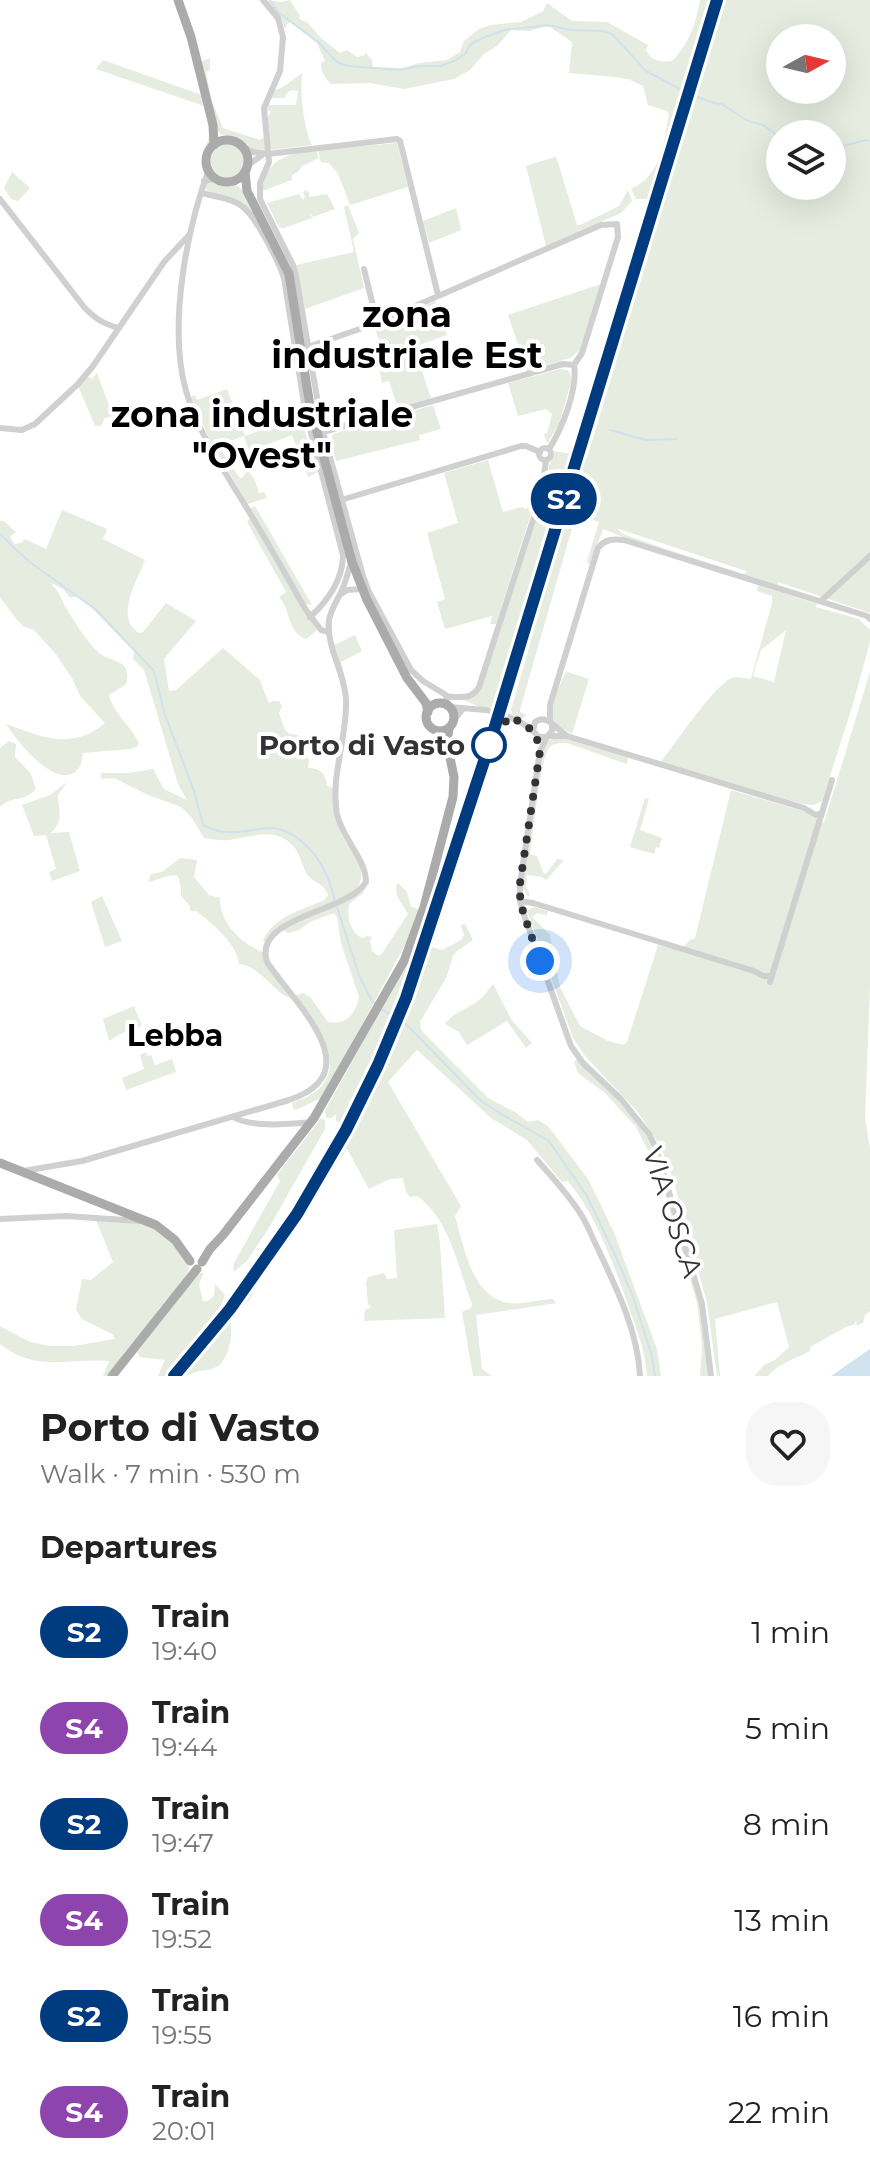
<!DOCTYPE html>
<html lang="en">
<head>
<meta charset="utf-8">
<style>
  :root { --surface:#fff; --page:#f6f6f6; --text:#222; --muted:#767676 }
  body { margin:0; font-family:Montserrat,sans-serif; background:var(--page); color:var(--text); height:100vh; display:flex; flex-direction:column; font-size:30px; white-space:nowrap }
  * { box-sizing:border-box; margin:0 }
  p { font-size:26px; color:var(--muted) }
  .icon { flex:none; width:44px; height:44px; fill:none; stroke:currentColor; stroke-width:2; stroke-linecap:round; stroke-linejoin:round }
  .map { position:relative; height:1376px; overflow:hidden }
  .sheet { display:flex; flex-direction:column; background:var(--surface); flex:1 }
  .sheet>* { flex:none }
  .badge { padding:0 16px; border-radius:26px; font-size:28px; line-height:52px }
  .needle { width:52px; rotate:82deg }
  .controls { position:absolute; left:766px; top:24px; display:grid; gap:16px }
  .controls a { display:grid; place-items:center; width:80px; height:80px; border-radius:50%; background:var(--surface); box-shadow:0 8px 32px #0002; font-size:40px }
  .you { position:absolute; width:40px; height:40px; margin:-20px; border:6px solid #fff; border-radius:50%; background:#1a73e8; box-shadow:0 0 0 12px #1a73e833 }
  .map>.badge { position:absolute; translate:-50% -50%; box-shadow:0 0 0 4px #fff }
  h2 { padding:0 40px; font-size:30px; line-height:72px }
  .round { display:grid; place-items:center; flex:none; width:84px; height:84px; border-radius:32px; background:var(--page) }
  .overview { display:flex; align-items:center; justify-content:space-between; height:136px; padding:0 40px }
  h1 { font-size:38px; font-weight:700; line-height:60px }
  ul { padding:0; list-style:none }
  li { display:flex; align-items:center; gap:24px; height:96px; padding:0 40px }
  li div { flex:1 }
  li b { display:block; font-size:30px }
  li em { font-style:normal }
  li .badge { min-width:88px; font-weight:700; text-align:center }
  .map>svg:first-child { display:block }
  .green { fill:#e6ecdf; fill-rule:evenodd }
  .water { fill:#cfe2ee }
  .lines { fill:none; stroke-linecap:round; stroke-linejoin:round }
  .stream { stroke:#cfe2ee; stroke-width:2 }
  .minor { stroke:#d0d0d0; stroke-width:6 }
  .major { stroke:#ababab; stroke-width:9 }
  .rail { stroke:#888; stroke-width:2; stroke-dasharray:8 6; stroke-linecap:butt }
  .minor-bridge { stroke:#d0d0d0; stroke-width:6 }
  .line-casing { stroke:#fff; stroke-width:18 }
  .line { stroke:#003b80; stroke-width:12 }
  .walk { stroke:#333; stroke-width:8; stroke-dasharray:0 14.4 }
  .stop-dot { fill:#fff; stroke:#003b80; stroke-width:4 }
  .labels { text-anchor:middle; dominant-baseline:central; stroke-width:8; stroke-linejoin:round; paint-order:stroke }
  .stop-label { font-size:28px; font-weight:bold; fill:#333; stroke:#fff; text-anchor:end }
  .street-label { font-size:28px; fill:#333; stroke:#fff }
  .neighbourhood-label { font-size:30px; font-weight:bold; fill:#000; stroke:#fff }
  .district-label { font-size:36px; font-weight:bold; fill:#000; stroke:#fff }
</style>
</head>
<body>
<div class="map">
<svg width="870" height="1376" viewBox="0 0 870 1376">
  <rect width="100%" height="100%" fill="#fff"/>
  <g class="green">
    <path d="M 264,0 L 281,2 L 290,0 L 300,16 L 299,19 L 307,22 L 321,38 L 340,53 L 347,50 L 357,57 L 365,55 L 365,52 L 372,60 L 373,67 L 403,68 L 419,63 L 447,60 L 460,52 L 464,41 L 479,29 L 491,25 L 521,22 L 543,11 L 547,3 L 572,21 L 607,22 L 648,45 L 646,50 C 652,62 660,62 672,61 C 688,46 697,21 700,0 L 711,0 L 650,199 L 636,199 L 631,189 C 662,174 663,145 669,114 L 667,111 L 648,105 L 643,86 L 628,79 L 615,77 L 569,73 L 572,42 L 550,27 L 543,27 L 530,31 L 511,30 L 497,46 L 484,54 L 470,70 L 454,79 L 404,89 L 370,83 L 331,84 C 325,79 320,70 321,63 L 325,61 L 317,43 L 290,22 L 287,24 L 285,29 L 282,20 Z"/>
    <path d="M 721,0 L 870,0 L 870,613 L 778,582 L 778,586 L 631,540 L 603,529 L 590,565 L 587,561 L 599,522 L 577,515 L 573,525 L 521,706 L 520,712 L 526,715 L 522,719 L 513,715 L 511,710 L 560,540 L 566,507 L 582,457 L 587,458 L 660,216 L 655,220 L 688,104 L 716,14 L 722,7 L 719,5 ZM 780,38 L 832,38 L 832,90 L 780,90 ZM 780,134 L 832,134 L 832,186 L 780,186 ZM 616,528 L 746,571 L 747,572 L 743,574 L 672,551 L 623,534 Z"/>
    <polygon points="210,58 210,70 206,72 211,99 223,128 260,140 265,136 265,150 249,149 241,141 220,134 217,129 200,62"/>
    <polygon points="103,60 202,95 213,142 207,150 204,161 204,153 210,133 204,106 96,69"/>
    <path d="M 303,73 C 298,86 305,134 312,145 L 272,150 L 269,148 L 268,117 L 271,111 L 267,111 L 268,105 L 296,105 L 298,91 L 291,90 L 286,94 L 285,98 L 270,98 L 274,90 C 284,89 293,78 303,73 Z"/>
    <polygon points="397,143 408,187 350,205 338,174 329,163 321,162 318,150"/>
    <circle cx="228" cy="161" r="17"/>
    <path d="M 316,150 L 319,158 L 302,166 L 298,172 L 292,175 L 292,180 L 262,191 C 266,158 288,154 316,150 Z"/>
    <polygon points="555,157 557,159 577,225 580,225 619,206 628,190 632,201 621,213 546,246 526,166"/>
    <polygon points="12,172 30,188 18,201 11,199 4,188"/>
    <path d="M 217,181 C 223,184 231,183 237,186 C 247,191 251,207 255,216 C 240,197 227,199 207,191 L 205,186 L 207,182 Z"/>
    <polygon points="306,190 309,192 309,197 327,194 335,209 313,217 310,213 312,218 284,228 279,227 267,203 299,194 303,200 305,197 303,192"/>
    <polygon points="348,205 359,233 353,239 364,288 305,309 296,265 354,252 344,207"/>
    <polygon points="456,208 461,230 429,243 423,221"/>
    <polygon points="601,284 580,350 570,358 527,371 508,315"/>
    <polygon points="435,301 447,335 414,347 431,398 398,408 389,381 382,383 378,361 384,358 375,328"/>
    <polygon points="560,369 568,370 572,379 559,424 547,444 544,434 547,433 552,414 546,409 518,416 508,383"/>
    <polygon points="97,373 113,416 105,418 101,426 95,426 78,386 87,376 91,378 91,380"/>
    <polygon points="227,389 245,436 303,415 305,432 318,472 308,477 292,435 249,451 244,436 219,445 227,460 240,478 242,478 253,463 248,471 255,480 259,493 264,492 267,498 248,504 210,440 191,397 195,395 197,400"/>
    <polygon points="433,405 441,429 419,435 420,440 336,461 331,441 333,434"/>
    <polygon points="555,451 572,454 493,709 486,709 465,701 465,698 473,695 492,656 548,481 549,466"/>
    <polygon points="488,460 503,512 521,507 527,509 531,496 536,498 496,624 490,624 492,616 445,629 437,602 445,599 427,533 458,523 444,473"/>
    <polygon points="255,506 312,605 306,604 250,508"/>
    <path d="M 62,510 L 105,528 L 107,530 L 103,539 L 145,560 C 137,581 114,618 139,633 L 143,632 L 166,603 L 196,621 L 164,659 L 169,691 L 176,690 L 223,648 L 260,680 L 268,701 L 270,703 L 272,701 L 279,701 L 282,706 L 279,713 L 285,730 L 290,734 L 298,735 L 301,740 L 294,744 L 299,756 L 307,756 L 309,760 L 308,768 C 320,768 325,773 327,785 L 334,789 C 336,803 337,819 341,832 C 349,853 375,873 352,893 L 270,934 L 264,942 L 263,941 C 273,916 302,910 325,900 L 328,895 C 324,883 313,883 307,874 C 301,865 301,854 293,846 C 275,826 252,837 229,840 C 220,841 212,839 204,838 L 192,818 L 181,807 L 148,795 L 114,778 L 101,779 L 101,773 L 128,773 L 153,769 L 164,789 L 187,800 L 178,784 L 144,670 L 133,659 L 134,651 L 86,602 L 78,596 L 70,598 L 64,590 L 54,584 L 52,585 C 63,596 60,599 68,611 C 76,624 86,641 98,652 C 111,664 133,658 126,684 L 109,695 C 113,713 131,726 139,743 L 137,747 L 130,749 L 83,753 C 82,759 82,766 77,770 C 57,792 16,740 6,724 C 42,737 72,751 105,723 L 80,696 L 72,678 L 55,653 L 34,630 L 23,626 L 17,620 L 0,597 L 0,521 L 4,521 L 16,532 L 10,537 L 14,544 L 21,543 L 25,539 L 46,549 Z"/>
    <path d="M 250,518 L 305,613 L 317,630 L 306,639 C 287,632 291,610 279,597 L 286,592 L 247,522 Z"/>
    <path d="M 758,585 L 817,604 L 816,607 L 859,619 L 870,630 L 870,642 L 853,704 L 822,801 L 814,805 L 802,804 L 661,762 C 674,745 716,683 732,678 C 738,676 745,679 751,679 L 772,603 L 772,596 L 757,591 ZM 786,630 L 774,682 L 753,676 L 761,650 Z"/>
    <polygon points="355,635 362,651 341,662 348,690 334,645"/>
    <path d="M 568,672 L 589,679 L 572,734 L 554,724 C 548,707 559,689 565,673 Z"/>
    <path d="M 870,672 L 870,987 L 865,1117 L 870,1149 L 870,1311 L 865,1315 L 863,1323 L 857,1326 L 856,1321 L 853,1325 L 846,1327 L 810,1347 L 810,1351 C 795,1359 779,1363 768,1376 L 754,1376 L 764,1365 L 775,1360 L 789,1347 L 777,1302 L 715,1319 L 720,1376 L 717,1376 L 707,1303 L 673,1179 L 661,1147 L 637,1111 L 585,1056 L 573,1038 L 527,911 L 534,907 L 548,911 L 547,915 L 537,913 L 532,917 L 550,935 L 560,987 L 580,1026 L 608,1041 L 623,1045 L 627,1042 L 658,945 L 691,953 L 683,947 L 690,940 L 695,938 L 731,790 L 806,812 L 824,823 Z"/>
    <path d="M 557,738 L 568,739 L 628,757 L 627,764 L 567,743 C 560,743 553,743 549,748 C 540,760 533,835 530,854 L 537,856 L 544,874 L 547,873 L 557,859 L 564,860 L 546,880 L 542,877 L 527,875 L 526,886 L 530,895 L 528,897 L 522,886 L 541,754 C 544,744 546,740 557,738 Z"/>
    <path d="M 9,741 L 16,744 L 15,757 L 31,774 L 36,789 C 25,802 10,796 0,807 L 0,748 Z"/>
    <path d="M 67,782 L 58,795 C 58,814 65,818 51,833 L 69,832 L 80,871 L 52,881 L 49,872 L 56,869 L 46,835 L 34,836 L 22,805 L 50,795 Z"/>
    <polygon points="645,798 649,799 640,830 662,838 659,848 656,847 654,854 630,847"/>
    <path d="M 180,858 L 197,860 L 194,877 L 209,895 L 220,898 C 219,922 241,944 263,952 L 265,958 L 294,999 C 276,997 262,966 239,964 C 238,945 211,922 196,911 L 190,911 L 190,906 L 181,896 L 181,887 L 178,876 C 170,873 157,881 148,882 L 151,874 L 162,872 Z"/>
    <path d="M 398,883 L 407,892 L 411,906 L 419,910 L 414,928 L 323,1097 L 296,1110 L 293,1108 L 292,1103 C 299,1100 309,1097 315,1092 C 351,1066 313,1020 295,996 L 303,993 L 311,998 L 328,1022 C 346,1026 356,1013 359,997 L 341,943 L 337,917 L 334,913 L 310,922 L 299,930 L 288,933 L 283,930 L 366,886 L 363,893 L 349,904 C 347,917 350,932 362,938 L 367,936 L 372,937 L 370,941 L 372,951 L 377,955 L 381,955 L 408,914 L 397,896 L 396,887 Z"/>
    <polygon points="435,893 400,995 401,996 365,1085 340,1109 359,1092 343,1124 336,1121 336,1114 332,1118 326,1118 325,1111 399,976 430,896"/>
    <polygon points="102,896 122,941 105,947 91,902"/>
    <path d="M 465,924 L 473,940 L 457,951 L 453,956 L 447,976 L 420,1022 L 421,1030 L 488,1098 L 515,1112 L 528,1122 L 538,1120 L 548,1126 L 588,1179 L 599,1201 L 615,1235 L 657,1349 L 661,1376 L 647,1376 C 646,1353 637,1331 630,1310 C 614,1266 598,1218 568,1181 L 562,1182 L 527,1140 L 491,1118 L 417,1050 L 388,1082 L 461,1206 L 455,1216 C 464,1246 471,1296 508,1303 C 521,1305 538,1300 552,1299 L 557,1303 L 476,1315 L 482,1369 L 492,1376 L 473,1376 L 462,1312 L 471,1308 L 472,1304 C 458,1268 450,1219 417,1196 L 410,1197 L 406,1192 L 403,1178 L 390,1179 L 369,1189 L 347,1149 L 262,1277 L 249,1301 L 241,1304 L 301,1217 L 350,1132 L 348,1131 L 406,1003 L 408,1004 L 428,946 L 442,950 L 461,940 L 464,935 L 461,925 Z"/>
    <path d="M 493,984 L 511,1019 L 532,1043 L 526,1048 L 507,1021 L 467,1045 L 459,1032 L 445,1024 C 452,1013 468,1009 479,1000 C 484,996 488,990 493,984 Z"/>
    <polygon points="134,1006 142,1026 120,1034 109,1041 103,1019"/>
    <polygon points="146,1052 147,1056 151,1055 155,1065 172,1059 176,1072 126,1090 122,1078 144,1069 140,1055"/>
    <path d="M 577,1059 C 606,1087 638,1116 656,1153 L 701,1307 L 708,1376 L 700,1376 L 702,1345 L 697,1303 L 657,1168 L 636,1127 L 605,1093 L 578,1073 L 574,1062 Z"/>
    <polygon points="321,1118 325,1120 325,1129 270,1226 247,1261 235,1271 233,1269 234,1263 280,1181 277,1175"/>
    <path d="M 96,1220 L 148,1223 L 167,1234 L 187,1261 L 189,1267 L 188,1272 L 176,1290 L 159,1309 L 153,1320 L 108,1376 L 103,1376 L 109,1361 C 66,1358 38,1373 0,1344 L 0,1326 L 30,1342 L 50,1346 L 74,1346 L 114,1339 L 114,1335 L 82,1319 L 76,1310 L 82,1279 L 91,1280 L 113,1262 Z"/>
    <polygon points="437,1224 440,1243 445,1318 364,1321 365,1310 370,1308 370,1305 368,1305 366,1282 368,1277 384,1273 387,1279 397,1278 394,1230"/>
    <polygon points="199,1273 204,1273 199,1284 203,1301 208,1301 214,1296 215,1284 225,1295 220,1308 221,1311 166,1376 158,1376 165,1360 140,1357 137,1352"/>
    <path d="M 230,1316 C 233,1330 231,1357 218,1366 C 212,1370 206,1370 199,1371 C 192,1373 188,1376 180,1376 Z"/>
  </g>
  <polygon class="water" points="870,1349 870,1376 831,1376"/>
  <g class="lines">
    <g class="stream">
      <polyline points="270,0 278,12 318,42 337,62 348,66 399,70 420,66 441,66 456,60 465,54 471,44 483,38 504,30 549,25 570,30 603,31 612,34 646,71 682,90"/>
      <polyline points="697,97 714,103 722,104 746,120 763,125 780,137"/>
      <polyline points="832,149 866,140 870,141"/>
      <polyline points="610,430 646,440 676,439"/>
      <path d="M 0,534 L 27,560 L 95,609 L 154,671 L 165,715 L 194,791 L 203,825 C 228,838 243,830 269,828 C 293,827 316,852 325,872 C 330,881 332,891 335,901"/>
      <polyline points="337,907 359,975 372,1001 376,1004"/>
      <polyline points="381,1009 405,1023 481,1101 501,1114 549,1141 587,1196 615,1255 632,1294 652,1356 655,1376"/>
    </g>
    <g class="minor">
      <polyline points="263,0 278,18 283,37 280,71 264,108 269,162 260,183 260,199 293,265 296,276 323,432 363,576 369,592 411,670 423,681 446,695 447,705"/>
      <polyline points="243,147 253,152 268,154 397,139 400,141 438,295"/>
      <polyline points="248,165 261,156"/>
      <path d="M 209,169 C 186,231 168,327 186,391 C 199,436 228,476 251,515 C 270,546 288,579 306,610 L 321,630 L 329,632"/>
      <polyline points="204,181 216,178"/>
      <path d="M 202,193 C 215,197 232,198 243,207 C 256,217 279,262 284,278 L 305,410 L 343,555 C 343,579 328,601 310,617"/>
      <path d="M 0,199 L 84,307 C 95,319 104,324 119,328"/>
      <polyline points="364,269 377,322"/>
      <path d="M 308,347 L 374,324 L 601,225 L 617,224 L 618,237 L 582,353 L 574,365 C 578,389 562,429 549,449"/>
      <polyline points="0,428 22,430 35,424 78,384 93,366 164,262 190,234"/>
      <polyline points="323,432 563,364 574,365"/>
      <circle cx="545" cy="454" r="6"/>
      <polyline points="341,500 521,446 526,446 540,452"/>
      <polyline points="341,594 347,590 362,589"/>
      <polyline points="821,601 870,556"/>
      <path d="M 447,697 C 460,696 471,701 479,687 L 542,492 L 546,460"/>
      <polyline points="449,707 486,710"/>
      <polyline points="509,717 522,723 533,731"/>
      <polyline points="454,720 462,710"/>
      <path d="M 550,721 L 550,705 L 598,548 C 605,539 613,539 624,540 L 867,616 L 870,619"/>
      <path d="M 552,725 L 552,731 L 547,737 L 539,737 L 533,731 L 535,722 C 547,713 556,729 567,736"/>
      <polyline points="548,736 567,736 804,808 816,815 822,813"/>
      <polyline points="547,737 540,751 520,884 520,901 523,912 571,1046 583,1063 621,1099 649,1134 656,1148 702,1304 711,1376"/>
      <polyline points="520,901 533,903 754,971 763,976 772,976"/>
      <polyline points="770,982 832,780"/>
      <path d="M 233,1117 C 252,1128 290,1124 312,1122"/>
      <path d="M 537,1160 C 552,1177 568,1194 580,1213 C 587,1223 591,1235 597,1247 C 616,1287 638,1331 640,1376"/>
      <path d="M 23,1171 L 82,1161 L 289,1100 C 373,1072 293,1002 267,962 C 252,916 348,913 366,882 C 366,859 342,838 337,814 C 330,776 348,736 346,698 C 344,671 326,647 329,620 C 331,609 337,601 341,592 C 346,582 348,572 351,562"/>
      <polyline points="0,1219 66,1216 139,1221"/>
    </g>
    <g class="major">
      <polyline points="178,0 191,37 213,125 214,145"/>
      <circle cx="227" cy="161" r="21"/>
      <polyline points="245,172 247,191 289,274 310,406 352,562 367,600 407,678 426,703 428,712"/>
      <circle cx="440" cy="717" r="14"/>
      <polyline points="0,1163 156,1225 175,1240 190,1261"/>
      <polyline points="202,1262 210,1249 223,1235 314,1118 404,961 424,907 453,797 454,777 447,743 449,728"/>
      <polyline points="112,1376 197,1269"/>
    </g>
    <polyline class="rail" points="171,1376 228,1308 295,1213 344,1129 376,1064 403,997 486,745 715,0"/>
    <polyline class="minor-bridge" points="486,710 509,717"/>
  </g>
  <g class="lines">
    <defs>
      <polyline id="line" points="174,1376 230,1309 297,1214 346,1130 378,1065 406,998 489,746 717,0"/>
    </defs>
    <use href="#line" class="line-casing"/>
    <use href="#line" class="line"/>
    <path class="walk" d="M 489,745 L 509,717 C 527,724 537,731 540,751 L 519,890 L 523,912 L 540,961"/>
  </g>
  <circle class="stop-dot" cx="489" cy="745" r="16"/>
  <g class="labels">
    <g class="stop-label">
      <text x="465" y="745">Porto di Vasto</text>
    </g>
    <g class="street-label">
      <text transform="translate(673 1212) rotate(72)">VIA OSCA</text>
    </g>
    <g class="neighbourhood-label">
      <text x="175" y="1035">Lebba</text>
    </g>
    <g class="district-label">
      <text x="407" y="314">zona<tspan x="407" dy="41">industriale Est</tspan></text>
      <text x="262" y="414">zona industriale<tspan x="262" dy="41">"Ovest"</tspan></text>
    </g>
  </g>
</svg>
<div class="controls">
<a><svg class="needle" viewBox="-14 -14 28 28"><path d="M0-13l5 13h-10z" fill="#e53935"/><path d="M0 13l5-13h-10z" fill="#767676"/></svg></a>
<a><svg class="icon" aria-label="layers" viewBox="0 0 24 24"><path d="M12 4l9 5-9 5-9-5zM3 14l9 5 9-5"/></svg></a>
</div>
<div class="you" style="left:540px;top:961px"></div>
<b class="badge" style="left:564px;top:499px;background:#003b80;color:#fff">S2</b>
</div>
<section class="sheet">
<div class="overview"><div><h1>Porto di Vasto</h1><p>Walk · 7 min · 530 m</p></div><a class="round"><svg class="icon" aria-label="heart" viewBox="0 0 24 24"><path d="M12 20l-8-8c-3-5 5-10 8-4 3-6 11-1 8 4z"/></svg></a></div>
<h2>Departures</h2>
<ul>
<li><span class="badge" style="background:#003b80;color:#fff">S2</span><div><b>Train</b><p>19:40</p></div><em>1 min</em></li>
<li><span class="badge" style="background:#8e44ad;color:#fff">S4</span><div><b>Train</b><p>19:44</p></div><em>5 min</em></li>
<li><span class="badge" style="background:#003b80;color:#fff">S2</span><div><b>Train</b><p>19:47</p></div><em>8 min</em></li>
<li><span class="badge" style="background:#8e44ad;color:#fff">S4</span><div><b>Train</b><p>19:52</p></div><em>13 min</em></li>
<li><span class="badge" style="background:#003b80;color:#fff">S2</span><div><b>Train</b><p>19:55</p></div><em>16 min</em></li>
<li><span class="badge" style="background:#8e44ad;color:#fff">S4</span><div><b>Train</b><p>20:01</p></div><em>22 min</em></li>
</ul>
</section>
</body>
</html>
